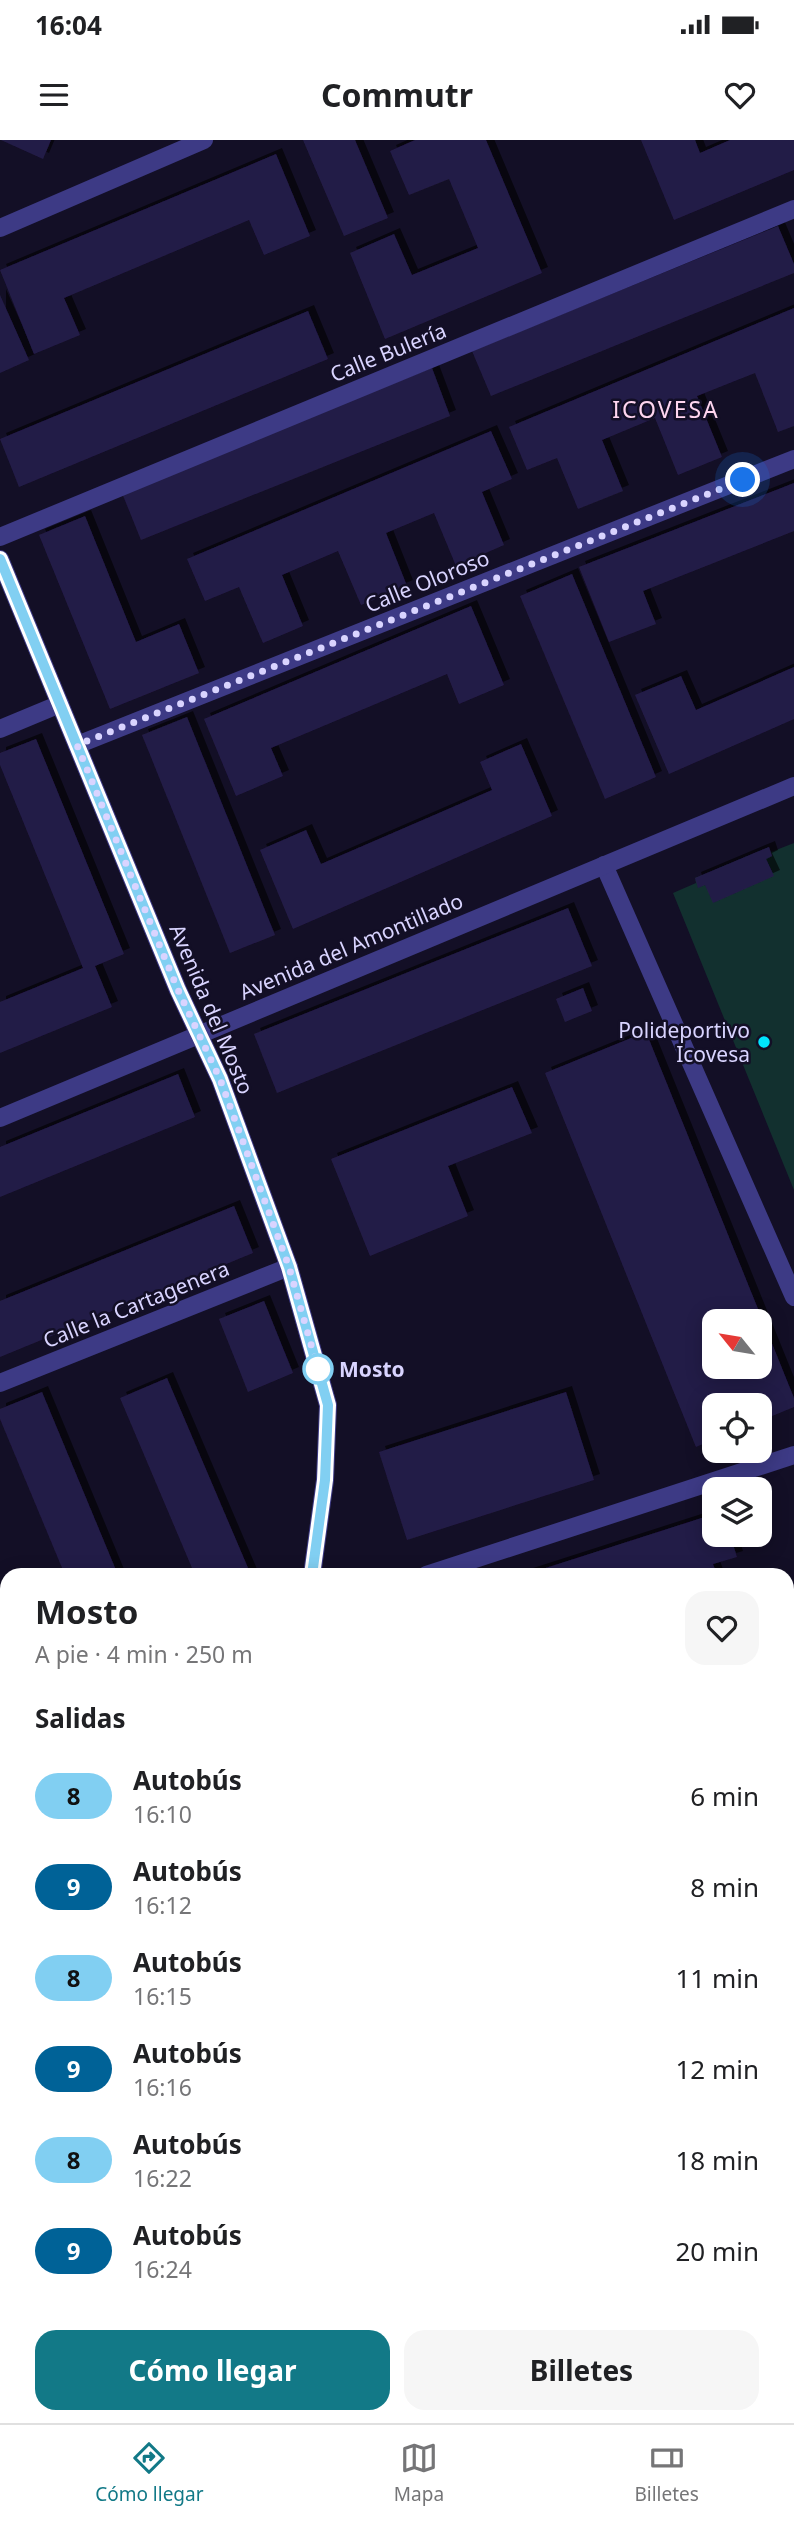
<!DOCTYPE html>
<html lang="es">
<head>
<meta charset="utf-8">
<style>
  :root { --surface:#fff; --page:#f6f6f6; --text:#202124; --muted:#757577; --line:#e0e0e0; --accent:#127987 }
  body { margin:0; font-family:"Noto Sans",sans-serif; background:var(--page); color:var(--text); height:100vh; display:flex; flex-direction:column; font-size:26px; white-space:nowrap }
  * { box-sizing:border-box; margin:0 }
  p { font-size:23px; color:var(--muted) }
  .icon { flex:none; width:38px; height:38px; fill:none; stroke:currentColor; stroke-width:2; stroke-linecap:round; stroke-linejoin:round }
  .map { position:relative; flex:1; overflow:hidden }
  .drawer { position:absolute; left:0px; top:1428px; width:794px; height:856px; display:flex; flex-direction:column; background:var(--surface); border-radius:21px 21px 0 0; box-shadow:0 4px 18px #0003 }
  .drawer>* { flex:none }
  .badge { padding:0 14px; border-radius:23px; font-size:24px; line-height:46px }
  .needle { width:46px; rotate:300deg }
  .tools { position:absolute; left:702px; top:1169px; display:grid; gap:14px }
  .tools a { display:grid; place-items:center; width:70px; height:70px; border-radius:14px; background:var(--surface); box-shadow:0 4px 18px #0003; font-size:35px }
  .you { position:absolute; width:35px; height:35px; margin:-18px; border:5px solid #fff; border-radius:50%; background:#1a73e8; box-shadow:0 0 0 10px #1a73e833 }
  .map>.badge { position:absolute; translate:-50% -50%; box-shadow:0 0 0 4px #fff }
  h2 { padding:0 35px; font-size:26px; line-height:63px }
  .round { display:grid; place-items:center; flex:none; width:74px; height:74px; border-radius:21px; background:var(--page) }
  .headline { display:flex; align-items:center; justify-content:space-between; height:119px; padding:0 35px }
  h1 { font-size:33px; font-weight:700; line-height:52px }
  .action { display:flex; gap:14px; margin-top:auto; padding:14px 35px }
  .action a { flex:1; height:80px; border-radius:21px; background:var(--accent); color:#fff; font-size:28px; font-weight:700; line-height:80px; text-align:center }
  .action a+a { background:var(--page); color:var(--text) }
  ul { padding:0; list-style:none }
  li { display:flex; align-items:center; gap:21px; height:91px; padding:0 35px }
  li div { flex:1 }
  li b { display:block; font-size:26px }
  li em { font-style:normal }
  li .badge { min-width:77px; font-weight:700; text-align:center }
  .status { display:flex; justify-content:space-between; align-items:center; height:49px; padding:0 35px; background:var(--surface); direction:ltr }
  .status svg { height:19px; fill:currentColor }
  header { display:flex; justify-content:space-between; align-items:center; height:91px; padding:0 35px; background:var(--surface); font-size:32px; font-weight:700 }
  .dock { display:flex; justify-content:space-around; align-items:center; height:98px; border-top:2px solid var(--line); background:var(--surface); font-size:19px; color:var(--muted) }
  .dock a { display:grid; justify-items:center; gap:4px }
  .dock .selected { color:var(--accent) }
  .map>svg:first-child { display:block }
  .garden { fill:url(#garden-furrows) }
  .pitch { fill:#12302f }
  .building { fill:#241b47; fill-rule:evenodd; filter:url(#shadow) }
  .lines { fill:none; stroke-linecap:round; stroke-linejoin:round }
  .path { stroke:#2fb8b0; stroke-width:4.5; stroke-dasharray:3.5 5; stroke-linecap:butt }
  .street { stroke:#3d3a85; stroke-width:18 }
  .line-casing { stroke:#fff; stroke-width:16 }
  .line { stroke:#81cff2; stroke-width:10 }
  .walk { stroke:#d9d4ff; stroke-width:7; stroke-dasharray:0 12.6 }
  .poi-dot { fill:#00e5ff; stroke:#130f26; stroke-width:2.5 }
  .stop-dot { fill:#fff; stroke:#81cff2; stroke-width:3.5 }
  .labels { text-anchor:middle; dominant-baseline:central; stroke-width:5; stroke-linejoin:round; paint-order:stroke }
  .street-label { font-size:21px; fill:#d9d4ff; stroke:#130f26 }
  .poi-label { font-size:21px; fill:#d9d4ff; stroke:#130f26; text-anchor:end }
  .stop-label { font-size:21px; font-weight:bold; fill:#d9d4ff; stroke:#130f26; text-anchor:start }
  .neighbourhood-label { font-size:23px; letter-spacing:2px; fill:#ffd6f0; stroke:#130f26 }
</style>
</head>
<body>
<div class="status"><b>16:04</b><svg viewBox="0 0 49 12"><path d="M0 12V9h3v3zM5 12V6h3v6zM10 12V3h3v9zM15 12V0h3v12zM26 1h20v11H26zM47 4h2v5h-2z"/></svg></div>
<header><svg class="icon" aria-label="menu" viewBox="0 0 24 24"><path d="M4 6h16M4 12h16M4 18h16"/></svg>Commutr<svg class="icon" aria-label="heart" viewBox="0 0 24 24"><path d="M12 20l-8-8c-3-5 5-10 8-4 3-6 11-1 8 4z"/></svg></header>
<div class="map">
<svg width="794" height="2283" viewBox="0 0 794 2283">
  <defs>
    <pattern id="garden-furrows" width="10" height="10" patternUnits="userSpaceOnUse" patternTransform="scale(1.75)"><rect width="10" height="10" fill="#12302f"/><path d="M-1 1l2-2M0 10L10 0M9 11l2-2" fill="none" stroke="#344d4e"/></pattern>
    <filter id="shadow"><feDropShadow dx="6" dy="-6" stdDeviation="0" flood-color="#0009"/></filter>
  </defs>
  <rect width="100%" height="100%" fill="#130f26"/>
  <g class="garden">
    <polygon points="788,2251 794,2251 794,2281 430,2283 422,2277 788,2277"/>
    <polygon points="294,2277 385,2277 392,2283 291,2283"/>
  </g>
  <polygon class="pitch" points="794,703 794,1050 673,753 696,743 695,738 769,707 771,712"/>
  <g class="building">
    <polygon points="1,0 51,0 43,19"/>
    <polygon points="303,0 355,0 388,78 344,96"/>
    <polygon points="415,0 486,0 542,133 385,199 350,113 394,94 412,135 478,108 449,39 409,55 390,11"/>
    <polygon points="641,0 695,0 700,13 730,0 794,0 794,30 674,80"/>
    <polygon points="276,14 310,96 264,115 249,80 64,158 80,195 34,214 0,130"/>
    <polygon points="778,86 794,124 794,133 491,256 472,211"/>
    <polygon points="0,155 29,220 0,233"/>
    <polygon points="794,168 794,286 778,292 755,233 697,256 722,317 678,335 655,278 602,300 623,351 578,369 557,318 527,330 509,287"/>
    <polygon points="308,171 328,219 19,347 0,299"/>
    <polygon points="432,228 450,276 141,400 122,353"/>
    <polygon points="491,291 512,339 482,352 504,405 456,426 434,373 386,393 407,446 361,465 338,411 282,435 303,486 263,503 239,447 205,461 187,419"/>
    <polygon points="794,343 794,391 643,451 656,484 609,502 579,427"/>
    <polygon points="85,376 136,502 179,484 199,533 110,569 39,395"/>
    <polygon points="572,434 656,637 605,659 520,456"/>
    <polygon points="471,466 504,545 459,564 447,534 271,608 283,636 236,656 204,579"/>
    <polygon points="794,527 794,579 669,634 635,555 681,536 696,570"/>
    <polygon points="187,577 275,795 230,813 142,595"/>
    <polygon points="36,599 124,814 95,826 112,867 0,913 0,862 83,828 0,625 0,613"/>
    <polygon points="521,604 552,676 293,789 260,710 306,690 321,724 492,650 480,622"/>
    <polygon points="769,707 772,716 766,719 774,736 713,763 705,745 698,748 695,738"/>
    <polygon points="568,768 592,826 277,953 254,894"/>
    <polygon points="583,848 592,871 565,882 556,859"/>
    <path d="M 646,892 L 794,1258 L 794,1267 L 760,1281 L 760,1265 L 714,1265 L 714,1299 L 696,1307 L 545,933 ZM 714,1181 L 760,1181 L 760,1227 L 714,1227 Z"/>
    <polygon points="178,934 195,977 0,1057 0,1007"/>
    <polygon points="512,947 532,993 448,1026 468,1076 370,1116 331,1019"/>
    <polygon points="234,1066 253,1113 0,1217 0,1161"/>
    <polygon points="264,1161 293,1233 248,1252 219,1179"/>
    <polygon points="167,1238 251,1435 195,1435 120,1258"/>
    <polygon points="42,1252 118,1435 65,1435 0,1279 0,1269"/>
    <polygon points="566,1252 594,1340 407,1400 379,1312"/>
    <polygon points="714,1374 714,1395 730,1395 737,1417 713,1424 717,1435 524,1435"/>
    <polygon points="0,1457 7,1474 7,1514 0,1517"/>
    <polygon points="794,1587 794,1719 788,1721 788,1589"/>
    <polygon points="0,1785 7,1809 7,1997 0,1999"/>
    <polygon points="7,2038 7,2125 0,2126 0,2040"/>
    <polygon points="788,2075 794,2079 794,2136 788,2132"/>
  </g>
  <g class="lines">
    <polyline class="path" points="402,2277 410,2283"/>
    <g class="street">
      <polyline points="0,88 204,0"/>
      <polyline points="0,397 794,69"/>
      <polyline points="0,419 178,850 220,939 289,1127 328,1265 325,1340 312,1435"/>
      <polyline points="0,589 60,564"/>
      <polyline points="77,605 794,319"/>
      <polyline points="604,725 794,1157"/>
      <polyline points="0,978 794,646"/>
      <polyline points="0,1243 289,1127"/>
      <polyline points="426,1435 794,1315"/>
      <polyline points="0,1570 7,1567"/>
      <polyline points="0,1701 7,1725"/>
      <polyline points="788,1804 794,1802"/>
      <polyline points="788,2012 794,2009"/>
      <polyline points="788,2201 794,2195"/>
      <polyline points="242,2283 246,2277"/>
    </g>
  </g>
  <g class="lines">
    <defs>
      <polyline id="line" points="0,419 178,850 220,939 289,1127 328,1265 325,1340 312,1435"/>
    </defs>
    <use href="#line" class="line-casing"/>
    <use href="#line" class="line"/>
    <polyline class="walk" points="318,1229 289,1127 220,939 178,850 77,605 743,340"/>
  </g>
  <circle class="poi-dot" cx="764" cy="902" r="7"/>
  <circle class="stop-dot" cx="318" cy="1229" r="14"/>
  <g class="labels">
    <g class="street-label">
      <text transform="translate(388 212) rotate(-22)">Calle Bulería</text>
      <text transform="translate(427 441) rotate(-22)">Calle Oloroso</text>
      <text transform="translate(351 806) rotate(-23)">Avenida del Amontillado</text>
      <text transform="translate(212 869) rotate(67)">Avenida del Mosto</text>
      <text transform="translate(136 1164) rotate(-22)">Calle la Cartagenera</text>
    </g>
    <g class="poi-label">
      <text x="750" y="890">Polideportivo<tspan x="750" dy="24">Icovesa</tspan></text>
    </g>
    <g class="stop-label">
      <text x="339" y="1229">Mosto</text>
    </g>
    <g class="neighbourhood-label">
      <text x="666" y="269">ICOVESA</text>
    </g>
  </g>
</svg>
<div class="tools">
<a><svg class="needle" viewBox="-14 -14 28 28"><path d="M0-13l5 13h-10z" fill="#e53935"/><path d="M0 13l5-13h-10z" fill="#757577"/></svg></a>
<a><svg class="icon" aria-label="locate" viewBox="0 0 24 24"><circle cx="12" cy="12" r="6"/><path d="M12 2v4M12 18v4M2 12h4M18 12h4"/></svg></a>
<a><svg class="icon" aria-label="layers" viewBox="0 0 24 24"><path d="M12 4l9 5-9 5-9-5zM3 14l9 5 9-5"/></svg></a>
</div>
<div class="you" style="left:743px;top:340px"></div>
<section class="drawer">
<div class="headline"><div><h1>Mosto</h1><p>A pie · 4 min · 250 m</p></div><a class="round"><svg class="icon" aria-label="heart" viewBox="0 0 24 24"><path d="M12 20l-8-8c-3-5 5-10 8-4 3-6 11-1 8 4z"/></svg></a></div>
<h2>Salidas</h2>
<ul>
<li><span class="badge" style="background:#81cff2;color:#111">8</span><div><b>Autobús</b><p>16:10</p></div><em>6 min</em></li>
<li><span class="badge" style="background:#006297;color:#fff">9</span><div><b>Autobús</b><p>16:12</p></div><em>8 min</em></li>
<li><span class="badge" style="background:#81cff2;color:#111">8</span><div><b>Autobús</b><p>16:15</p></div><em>11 min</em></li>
<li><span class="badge" style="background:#006297;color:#fff">9</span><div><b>Autobús</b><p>16:16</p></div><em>12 min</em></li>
<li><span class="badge" style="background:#81cff2;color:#111">8</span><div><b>Autobús</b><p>16:22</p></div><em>18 min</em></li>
<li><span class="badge" style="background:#006297;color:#fff">9</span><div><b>Autobús</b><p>16:24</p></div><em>20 min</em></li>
</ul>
<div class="action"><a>Cómo llegar</a><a>Billetes</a></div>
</section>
</div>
<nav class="dock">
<a class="selected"><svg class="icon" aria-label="directions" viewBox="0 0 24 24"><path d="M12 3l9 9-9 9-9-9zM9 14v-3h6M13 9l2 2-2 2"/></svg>Cómo llegar</a>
<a><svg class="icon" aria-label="map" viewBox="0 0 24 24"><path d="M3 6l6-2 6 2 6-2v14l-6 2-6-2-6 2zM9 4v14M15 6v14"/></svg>Mapa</a>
<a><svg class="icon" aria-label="tickets" viewBox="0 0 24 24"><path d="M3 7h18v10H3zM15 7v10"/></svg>Billetes</a>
</nav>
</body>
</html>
